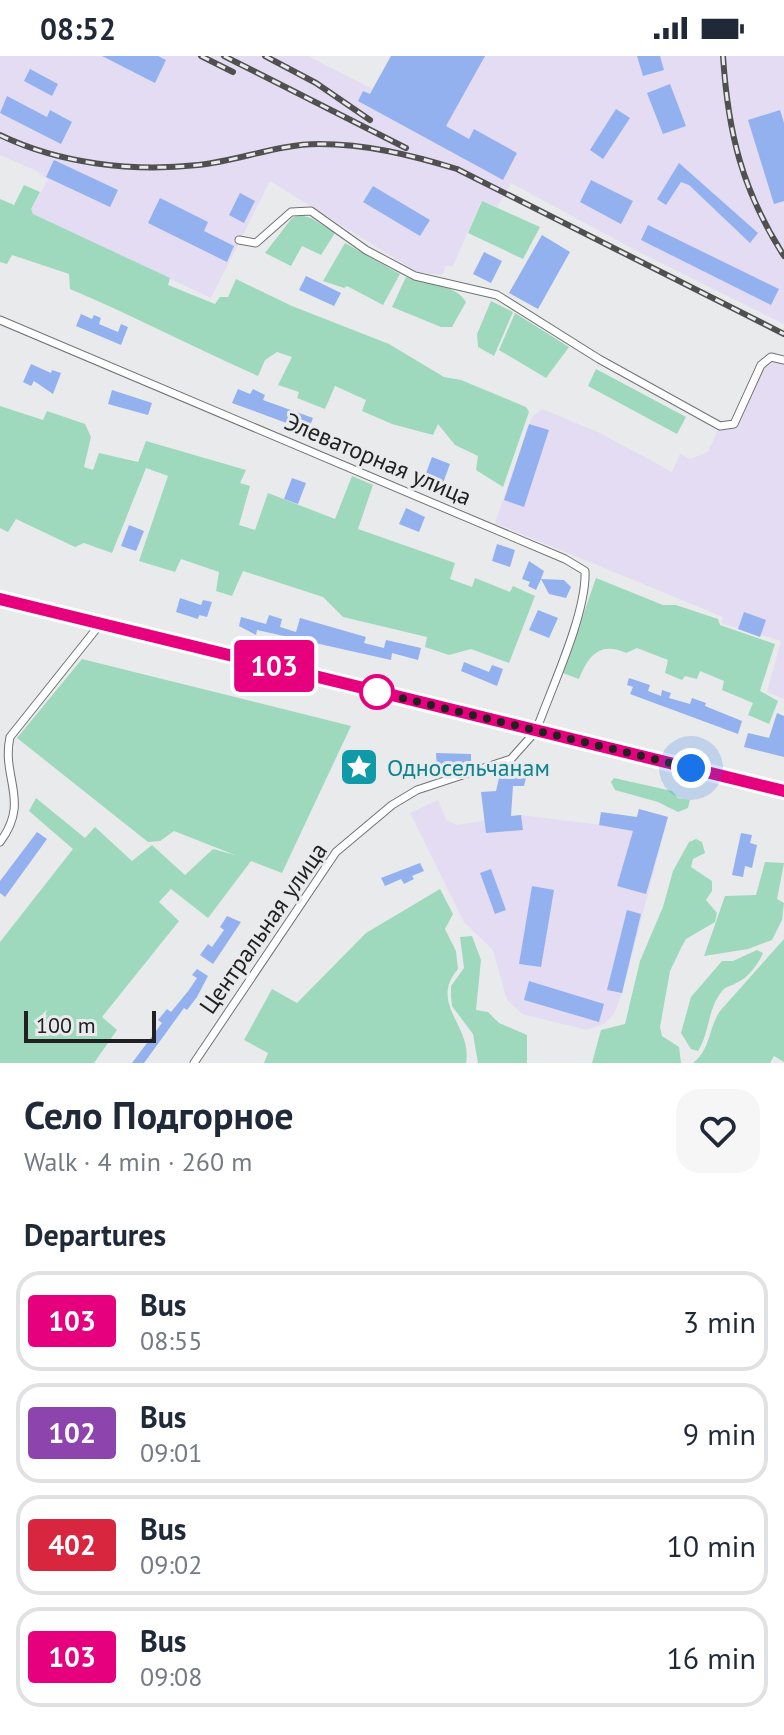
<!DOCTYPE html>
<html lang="en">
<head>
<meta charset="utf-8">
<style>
  :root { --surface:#fff; --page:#f6f6f7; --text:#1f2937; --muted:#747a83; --line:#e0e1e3 }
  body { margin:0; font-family:"PT Sans",sans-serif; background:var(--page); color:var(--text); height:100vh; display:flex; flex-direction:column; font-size:30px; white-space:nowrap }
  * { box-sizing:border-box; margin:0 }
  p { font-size:26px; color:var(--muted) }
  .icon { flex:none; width:44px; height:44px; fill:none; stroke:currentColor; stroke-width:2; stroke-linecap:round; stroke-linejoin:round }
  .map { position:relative; height:1007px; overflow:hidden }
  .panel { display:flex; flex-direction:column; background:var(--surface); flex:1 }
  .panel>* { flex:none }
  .badge { padding:0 16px; border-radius:6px; font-size:28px; line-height:52px }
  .scale { position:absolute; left:24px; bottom:20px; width:132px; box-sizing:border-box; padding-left:8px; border:4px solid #212122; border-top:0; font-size:22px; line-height:28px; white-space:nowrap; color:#212122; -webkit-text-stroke:6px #e9eaec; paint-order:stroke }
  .you { position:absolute; width:40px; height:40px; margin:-20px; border:6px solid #fff; border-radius:50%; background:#1a73e8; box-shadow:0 0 0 12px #1a73e833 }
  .map>.badge { position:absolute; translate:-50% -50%; box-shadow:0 0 0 4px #fff }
  h2 { padding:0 24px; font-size:30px; line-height:72px }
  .round { display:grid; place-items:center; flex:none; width:84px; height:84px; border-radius:24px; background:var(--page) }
  .summary { display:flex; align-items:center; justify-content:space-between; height:136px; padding:0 24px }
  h1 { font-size:38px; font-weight:700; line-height:60px }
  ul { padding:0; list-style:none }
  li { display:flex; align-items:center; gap:24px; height:100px; margin:0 16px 12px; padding:0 8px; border:4px solid var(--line); border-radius:24px }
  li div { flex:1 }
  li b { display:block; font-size:30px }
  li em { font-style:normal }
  li .badge { min-width:88px; font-weight:700; text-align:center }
  .status { display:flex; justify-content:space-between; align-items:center; height:56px; padding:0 40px; background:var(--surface); direction:ltr }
  .status svg { height:22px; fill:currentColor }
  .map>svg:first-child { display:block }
  .industrial { fill:#e3dcf2 }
  .green { fill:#9ed9be }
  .building { fill:#94b1ef }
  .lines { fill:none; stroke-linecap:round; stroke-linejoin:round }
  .minor-casing { stroke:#717273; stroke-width:9 }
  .secondary-casing { stroke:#717273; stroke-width:12 }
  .minor { stroke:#fff; stroke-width:7 }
  .secondary { stroke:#fff; stroke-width:10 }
  .rail-casing { stroke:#505051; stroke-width:6 }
  .rail { stroke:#e9eaec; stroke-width:3; stroke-dasharray:9; stroke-linecap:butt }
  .line-casing { stroke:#fff; stroke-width:18 }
  .line { stroke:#e6007e; stroke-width:12 }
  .walk { stroke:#212122; stroke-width:8; stroke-dasharray:0 14.4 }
  .stop-dot { fill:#fff; stroke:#e6007e; stroke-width:4 }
  .labels { text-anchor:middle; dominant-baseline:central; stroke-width:6; stroke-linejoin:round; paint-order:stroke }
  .street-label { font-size:24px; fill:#212122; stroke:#e9eaec }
  .culture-label { font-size:24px; fill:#0d838f; stroke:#e9eaec; text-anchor:start }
</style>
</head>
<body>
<div class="status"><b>08:52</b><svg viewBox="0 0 49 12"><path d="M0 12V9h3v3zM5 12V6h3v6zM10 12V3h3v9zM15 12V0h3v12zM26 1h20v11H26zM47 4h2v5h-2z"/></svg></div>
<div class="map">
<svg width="784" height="1007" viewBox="0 0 784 1007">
  <rect width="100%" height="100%" fill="#e9eaec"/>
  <g class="industrial">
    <polygon points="0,0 308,0 372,33 391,0 784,0 784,268 635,194 511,127 497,151 481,145 453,210 446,210 442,219 417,216 270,125 211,242 33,158 31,153 48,124 37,115 0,99"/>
    <polygon points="771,301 784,304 784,643 767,636 781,585 721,567 723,561 495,467 532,361 542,353 600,377 672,416 680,398 690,403 708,396 720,370 734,368 761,309"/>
    <polygon points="438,744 446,764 457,769 521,759 633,773 639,753 668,761 622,937 614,958 604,968 587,974 522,958 507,944 493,894 464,866 410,757"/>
  </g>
  <g class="green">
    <path d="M 24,129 L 40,136 L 31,153 L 33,158 L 170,222 L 168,229 L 215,248 L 220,241 L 228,241 L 236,223 L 292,250 L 389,288 L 444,321 L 461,324 L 526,351 L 529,356 L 503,431 L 476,414 L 478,400 L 455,389 L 438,368 L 433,379 L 392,368 L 362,355 L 366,344 L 335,330 L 325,353 L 297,342 L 299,336 L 278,329 L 292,301 L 277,296 L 265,304 L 258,320 C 195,292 134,260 70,233 L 69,218 L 12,199 L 7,208 L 0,206 L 0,143 L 14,149 Z"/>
    <polygon points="482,145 540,171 523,203 468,177"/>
    <polygon points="300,159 311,162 335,177 321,199 302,190 291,210 265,197 292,162"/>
    <polygon points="345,187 400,218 383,249 347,230 344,232 323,225"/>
    <path d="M 406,221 C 425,230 455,227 466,246 L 452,271 L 441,271 L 392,251 Z"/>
    <polygon points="491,245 513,256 494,300 478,291 477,278"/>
    <polygon points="515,257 569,291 546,322 499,294"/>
    <polygon points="596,313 686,361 677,378 588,330"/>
    <polygon points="0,350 43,364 47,355 85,368 91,381 84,411 93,414 99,397 138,406 146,385 246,414 240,427 250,430 239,469 255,474 268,437 335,463 352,420 373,429 358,473 455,507 450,523 472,531 475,522 510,536 513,530 535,540 509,607 471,593 449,599 425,591 427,581 343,561 323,541 243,515 232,540 216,535 219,516 181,503 175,516 139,505 168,420 146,412 112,497 84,487 75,491 16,463 8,476 0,472"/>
    <path d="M 596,522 L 663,549 L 676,549 L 718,563 L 720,569 L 775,588 L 760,635 L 778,645 L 769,668 L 748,659 L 753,647 L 722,634 L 724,625 L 700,615 L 697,623 L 685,620 L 682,624 L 665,617 L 668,604 L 637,592 L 626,597 C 600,585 588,600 579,623 L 563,617 Z"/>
    <polygon points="82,603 351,670 282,817 251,805 208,862 171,833 159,846 179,865 102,961 117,974 94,1007 0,1007 0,886 73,793 29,755 36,742 85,782 95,771 132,805 152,789 185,819 213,793 235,799 174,775 160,785 148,786 17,682"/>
    <polygon points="614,722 672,735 678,742 690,744 688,752 678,756 658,746 615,734 611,726"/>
    <polygon points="696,783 702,786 705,797 693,803 691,811 712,825 712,835 706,844 717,857 715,866 686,883 682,890 670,915 660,971 662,980 679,991 681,1007 592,1007 601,974 625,968 640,905 663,851 673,815 689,786"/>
    <polygon points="765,806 784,807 777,843 784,847 782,864 772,884 748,893 704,900 725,840 756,839"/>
    <path d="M 440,833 L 453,858 L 445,873 L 456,895 L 458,913 C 428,948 473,970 466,1007 L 264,1007 L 268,997 L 244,984 L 272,933 L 297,947 L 366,877 Z"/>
    <polygon points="472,880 481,904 476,954 488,956 499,967 527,979 527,1007 478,1007 473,978 452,950 451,940 451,930 464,912 460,881"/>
    <path d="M 784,883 L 784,1006 L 774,1000 L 770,1007 L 693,1007 C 711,993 708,973 720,955 Z"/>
    <path d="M 757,894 L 763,897 C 759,907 748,922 738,926 C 732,930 726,930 722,935 C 707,954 710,976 698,995 L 691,993 L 681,977 L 691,941 L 722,905 L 733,905 Z"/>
  </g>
  <g class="building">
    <polygon points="102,0 158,0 166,4 155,27"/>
    <polygon points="391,0 485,0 446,70 469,83 474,73 517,97 503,124 358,45 363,35 370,38"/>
    <polygon points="637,0 660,0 664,14 643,20"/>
    <polygon points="30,13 58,28 52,40 24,25"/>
    <polygon points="670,28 686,70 663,78 647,37"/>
    <polygon points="7,40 47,61 50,54 72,66 61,88 0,57"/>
    <polygon points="616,53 630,62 603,103 590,94"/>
    <polygon points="780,54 784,67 784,145 774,148 748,64"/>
    <polygon points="54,104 118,134 110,151 46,121"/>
    <polygon points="679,107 758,177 750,187 689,129 681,126 666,149 657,143"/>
    <polygon points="591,124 633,145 621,168 580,146"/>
    <polygon points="373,130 430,164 420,180 363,146"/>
    <polygon points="240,137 255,145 244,167 229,159"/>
    <polygon points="160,142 208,166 204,175 234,190 227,206 148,167"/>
    <polygon points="648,169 779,233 771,249 641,184"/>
    <polygon points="542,179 570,196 538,253 509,237"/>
    <polygon points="484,196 502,205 491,227 473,218"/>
    <polygon points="306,220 341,237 334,250 299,234"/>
    <polygon points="81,258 92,263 94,259 101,262 99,268 118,276 121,268 128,271 121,289 76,270"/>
    <polygon points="31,308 51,317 52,314 61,317 53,338 34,325 31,330 23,326"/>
    <polygon points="238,333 250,338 253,333 265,339 263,344 313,362 308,375 232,347"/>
    <polygon points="112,334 152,347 148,359 108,348"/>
    <polygon points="529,368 549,374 524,451 504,444"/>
    <polygon points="432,401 450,408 443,427 425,420"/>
    <polygon points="292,422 306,427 298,448 284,443"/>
    <polygon points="406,452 425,461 419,476 399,468"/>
    <polygon points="129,469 144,475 136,495 121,490"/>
    <polygon points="497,488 515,494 510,511 492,505"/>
    <polygon points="529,505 544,515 541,523 564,524 571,531 566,542 549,538 541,523 536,534 528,530 530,526 522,523"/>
    <polygon points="180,542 201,549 203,544 212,546 207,561 199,559 198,563 176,556"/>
    <polygon points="538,554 558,562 549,582 529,574"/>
    <polygon points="744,556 766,564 760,581 738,573"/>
    <polygon points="269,559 282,563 280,571 296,576 300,562 366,581 364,587 384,592 386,584 421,592 418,604 392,597 391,604 257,574 256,579 239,570 241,561 266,568"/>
    <polygon points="464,606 489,616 492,609 503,613 497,630 461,615"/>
    <polygon points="629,622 650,629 648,635 661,640 662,634 671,637 669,642 690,648 692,642 706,647 705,650 742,665 738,678 630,638 633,631 627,629"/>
    <polygon points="777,657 784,660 784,701 744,691 748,677 769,682"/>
    <polygon points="436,697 471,698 471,707 449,707 449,713 437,713"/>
    <polygon points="500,718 526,722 524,730 513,730 511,760 521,759 523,774 486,777 481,736 496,735"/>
    <polygon points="639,753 668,761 646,838 617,830 633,775 599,769 601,756 637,761"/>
    <polygon points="37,776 47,783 5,841 0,837 0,825"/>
    <polygon points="741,777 752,779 750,787 757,789 752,812 745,810 743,821 732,819"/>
    <polygon points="420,807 424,815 412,820 414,823 404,828 401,823 385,830 381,822"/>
    <polygon points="491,813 506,854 495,858 480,817"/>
    <polygon points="532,830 554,834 541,911 519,908"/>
    <polygon points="627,854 641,858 622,937 607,934"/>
    <polygon points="227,860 241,866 213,908 200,899 208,888 212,891 224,874 220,871"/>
    <polygon points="197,913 208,920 197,941 187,954 184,952 144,1007 132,1007 162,967 158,964 167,953 171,956 189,934 197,922 192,919"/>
    <polygon points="529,925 604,948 599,966 524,944"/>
  </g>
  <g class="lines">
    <defs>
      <g id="minor">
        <polyline points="239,184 256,187 291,156 311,155 366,194 415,220 497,239 599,303 720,370 734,368 761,309 771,301 784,304"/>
        <path d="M 0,264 L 565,503 L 585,515 C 587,557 551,633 536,675 L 511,703 L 417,734 L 392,749 L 336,796 L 194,1007"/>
        <path d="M 0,786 C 31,745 1,722 10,681 L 101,567"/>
      </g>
      <polyline id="secondary" points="0,543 784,735"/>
    </defs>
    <use href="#minor" class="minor-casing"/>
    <use href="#secondary" class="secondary-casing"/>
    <use href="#minor" class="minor"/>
    <use href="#secondary" class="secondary"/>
    <defs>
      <g id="rail">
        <polyline points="201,0 233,16"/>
        <polyline points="224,0 406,92"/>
        <polyline points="265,0 316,27 370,64"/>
        <path d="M 723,0 C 728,77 742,134 784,200"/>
        <path d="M 0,79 C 60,108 132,116 198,109 C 238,105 278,88 319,88 C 367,88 411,99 457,113 L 784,278"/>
      </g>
    </defs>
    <use href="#rail" class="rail-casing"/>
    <use href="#rail" class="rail"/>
  </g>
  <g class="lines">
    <defs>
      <polyline id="line" points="0,543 784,735"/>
    </defs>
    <use href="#line" class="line-casing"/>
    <use href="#line" class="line"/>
    <polyline class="walk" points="377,636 369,634 691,712"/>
  </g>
  <defs>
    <symbol id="sight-square" viewBox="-11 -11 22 22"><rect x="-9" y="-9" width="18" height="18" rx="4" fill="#0f9aa8" stroke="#e9eaec"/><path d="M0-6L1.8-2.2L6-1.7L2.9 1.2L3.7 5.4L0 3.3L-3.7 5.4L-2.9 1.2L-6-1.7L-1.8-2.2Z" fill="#fff"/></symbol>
  </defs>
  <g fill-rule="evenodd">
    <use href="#sight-square" x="337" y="689" width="44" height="44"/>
  </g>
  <circle class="stop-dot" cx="377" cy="636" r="16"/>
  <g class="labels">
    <g class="street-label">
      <text transform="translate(378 403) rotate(23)">Элеваторная улица</text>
      <text transform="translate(263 872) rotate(-55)">Центральная улица</text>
    </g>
    <g class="culture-label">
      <text x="387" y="711">Односельчанам</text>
    </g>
  </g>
</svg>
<div class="scale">100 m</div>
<div class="you" style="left:691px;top:712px"></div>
<b class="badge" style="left:274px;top:610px;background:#e6007e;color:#fff">103</b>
</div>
<section class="panel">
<div class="summary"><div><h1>Село Подгорное</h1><p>Walk · 4 min · 260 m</p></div><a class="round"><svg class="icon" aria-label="heart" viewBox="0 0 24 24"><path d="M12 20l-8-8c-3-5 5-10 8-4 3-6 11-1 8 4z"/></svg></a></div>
<h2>Departures</h2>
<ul>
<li><span class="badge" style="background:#e6007e;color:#fff">103</span><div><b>Bus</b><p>08:55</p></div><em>3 min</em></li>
<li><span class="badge" style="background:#8e44ad;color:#fff">102</span><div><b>Bus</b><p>09:01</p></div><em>9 min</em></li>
<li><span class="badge" style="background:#d7263d;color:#fff">402</span><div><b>Bus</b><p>09:02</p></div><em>10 min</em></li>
<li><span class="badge" style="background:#e6007e;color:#fff">103</span><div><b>Bus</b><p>09:08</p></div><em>16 min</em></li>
</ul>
</section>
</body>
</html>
